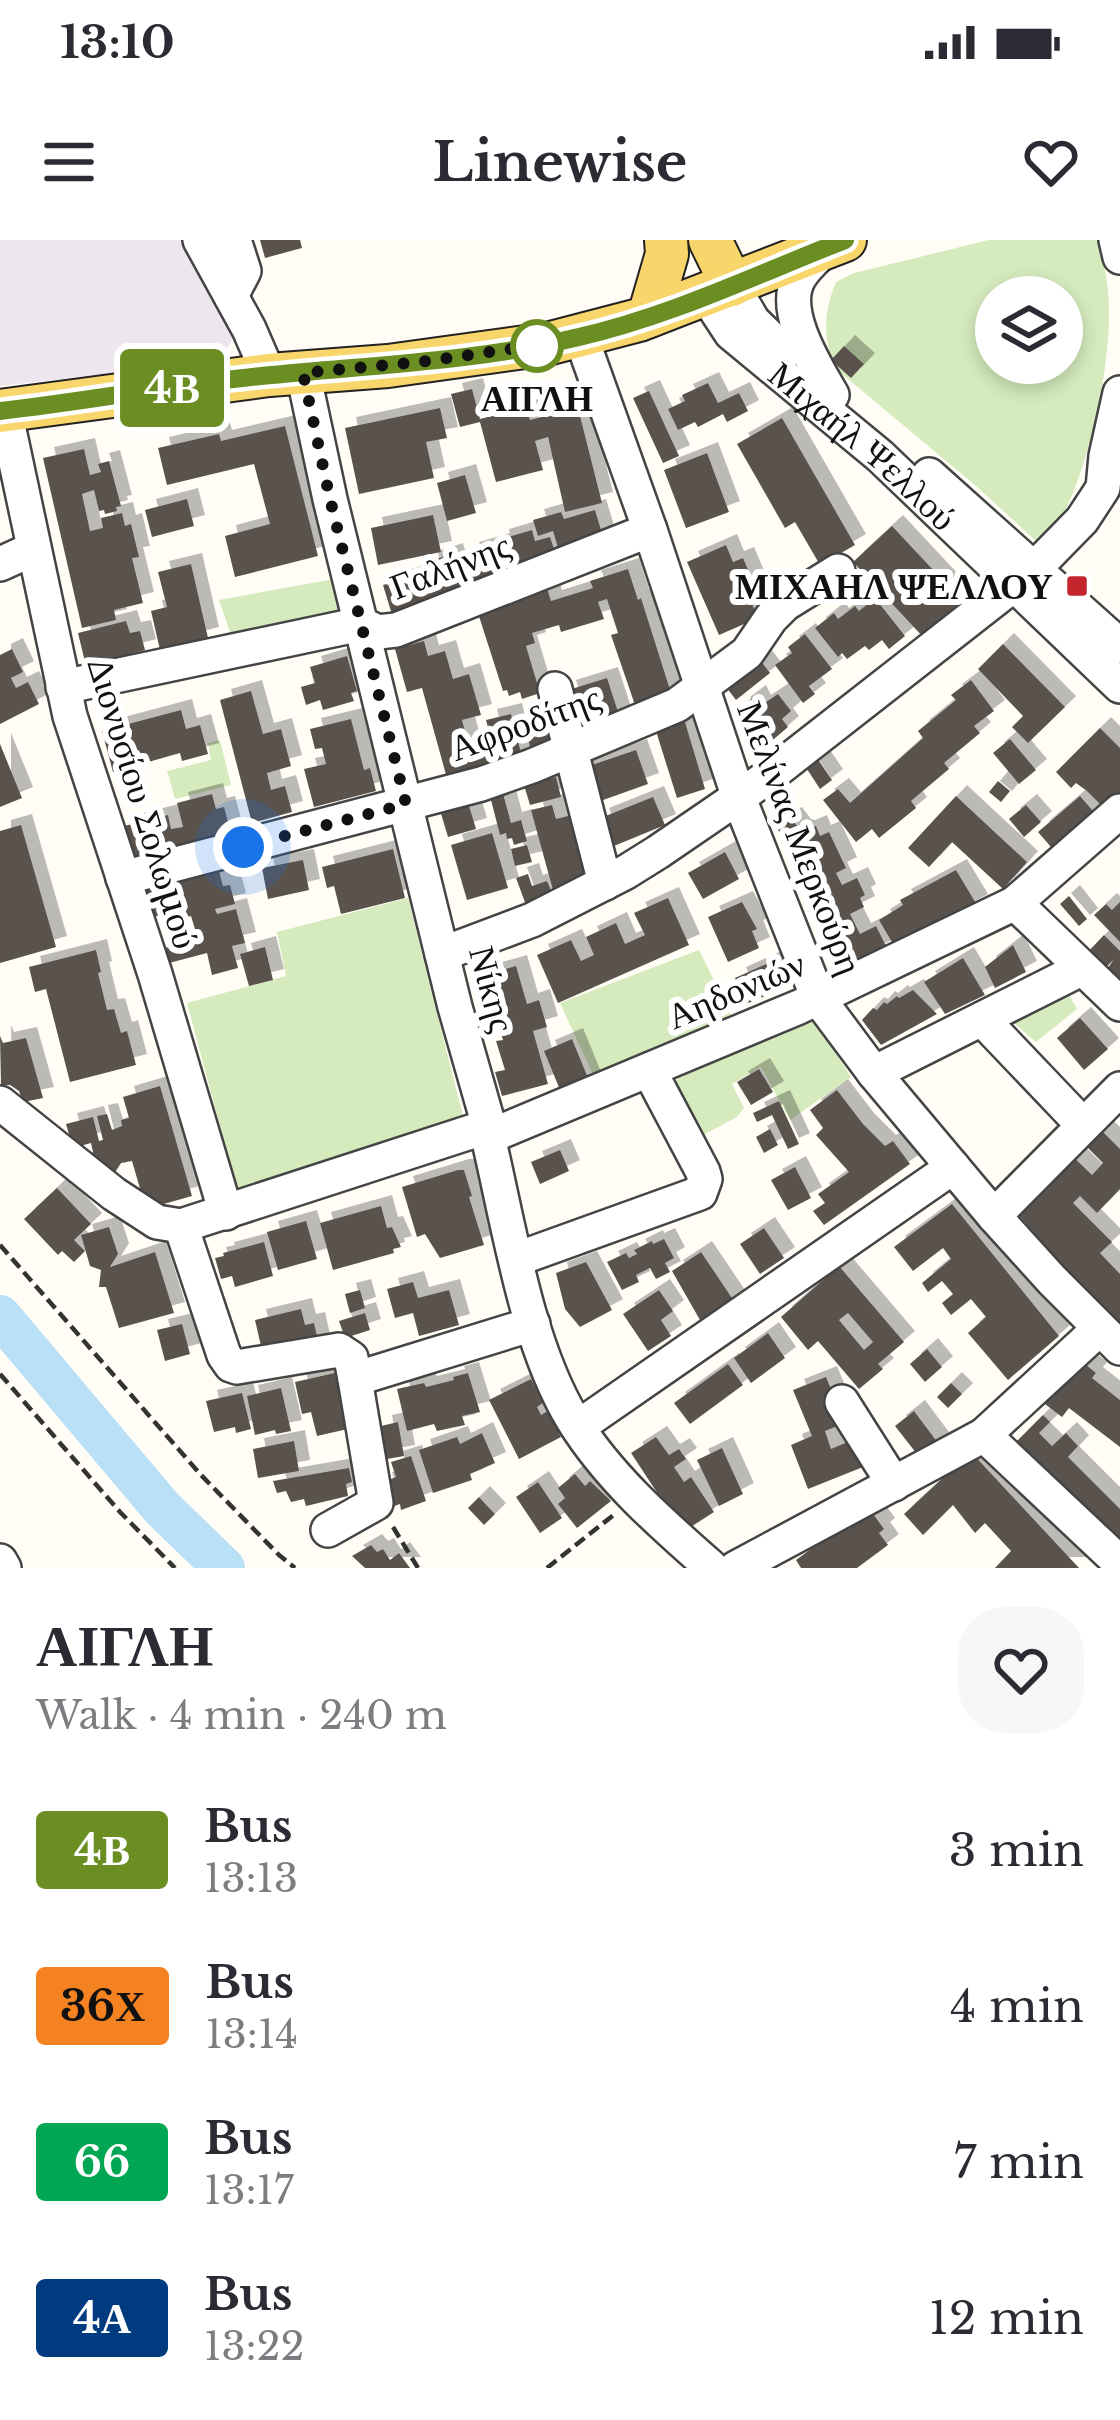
<!DOCTYPE html>
<html lang="en">
<head>
<meta charset="utf-8">
<style>
  :root { --surface:#fff; --page:#f7f7f7; --text:#2b2b33; --muted:#7c7c81 }
  body { margin:0; font-family:"Libre Baskerville",serif; background:var(--page); color:var(--text); height:100vh; display:flex; flex-direction:column; font-size:45px; white-space:nowrap }
  * { box-sizing:border-box; margin:0 }
  p { font-size:39px; color:var(--muted) }
  .icon { flex:none; width:66px; height:66px; fill:none; stroke:currentColor; stroke-width:2; stroke-linecap:round; stroke-linejoin:round }
  .map { position:relative; height:1328px; overflow:hidden }
  .panel { display:flex; flex-direction:column; background:var(--surface); flex:1 }
  .panel>* { flex:none }
  .badge { padding:0 24px; border-radius:9px; font-size:42px; line-height:78px }
  .controls { position:absolute; left:975px; top:36px; display:grid; gap:24px }
  .controls a { display:grid; place-items:center; width:108px; height:108px; border-radius:50%; background:var(--surface); box-shadow:0 6px 18px #0003; font-size:60px }
  .you { position:absolute; width:60px; height:60px; margin:-30px; border:9px solid #fff; border-radius:50%; background:#1a73e8; box-shadow:0 0 0 18px #1a73e833 }
  .map>.badge { position:absolute; translate:-50% -50%; box-shadow:0 0 0 6px #fff }
  .round { display:grid; place-items:center; flex:none; width:126px; height:126px; border-radius:48px; background:var(--page) }
  .overview { display:flex; align-items:center; justify-content:space-between; height:204px; padding:0 36px }
  h1 { font-size:57px; font-weight:800; line-height:90px }
  ul { padding:0; list-style:none }
  li { display:flex; align-items:center; gap:36px; height:156px; padding:0 36px }
  li div { flex:1 }
  li b { display:block; font-size:45px }
  li em { font-style:normal }
  li .badge { min-width:132px; font-weight:700; text-align:center }
  .status { display:flex; justify-content:space-between; align-items:center; height:84px; padding:0 60px; background:var(--surface); direction:ltr }
  .status svg { height:33px; fill:currentColor }
  header { display:flex; justify-content:space-between; align-items:center; height:156px; padding:0 36px; background:var(--surface); font-size:54px; font-weight:800 }
  .map>svg:first-child { display:block }
  .industrial { fill:#eee6ef }
  .green { fill:#d5ebbd; fill-rule:evenodd }
  .lines { fill:none; stroke-linecap:round; stroke-linejoin:round }
  .river { stroke:#b9e0f7; stroke-width:42 }
  .building { fill:#5a524d; fill-rule:evenodd; filter:url(#shadow) }
  .minor-casing { stroke:#444; stroke-width:38 }
  .major-casing { stroke:#222; stroke-width:46 }
  .path { stroke:#333; stroke-width:4.5; stroke-dasharray:12 6; stroke-linecap:butt }
  .minor { stroke:#fff; stroke-width:33 }
  .major { stroke:#f9d66b; stroke-width:42 }
  .line-casing { stroke:#fff; stroke-width:27 }
  .line { stroke:#6b8e23; stroke-width:18 }
  .walk { stroke:#111; stroke-width:12; stroke-dasharray:0 21.6 }
  .stop-dot { fill:#fff; stroke:#6b8e23; stroke-width:6 }
  .poi-dot { fill:#c4262e; stroke:#fff; stroke-width:4.5 }
  .labels { text-anchor:middle; dominant-baseline:central; stroke-width:12; stroke-linejoin:round; paint-order:stroke }
  .stop-label { font-size:36px; font-weight:bold; fill:#111; stroke:#fff }
  .street-label { font-size:36px; fill:#111; stroke:#fff }
  .poi-label { font-size:36px; font-weight:bold; fill:#111; stroke:#fff; text-anchor:end }
</style>
</head>
<body>
<div class="status"><b>13:10</b><svg viewBox="0 0 49 12"><path d="M0 12V9h3v3zM5 12V6h3v6zM10 12V3h3v9zM15 12V0h3v12zM26 1h20v11H26zM47 4h2v5h-2z"/></svg></div>
<header><svg class="icon" aria-label="menu" viewBox="0 0 24 24"><path d="M4 6h16M4 12h16M4 18h16"/></svg>Linewise<svg class="icon" aria-label="heart" viewBox="0 0 24 24"><path d="M12 20l-8-8c-3-5 5-10 8-4 3-6 11-1 8 4z"/></svg></header>
<div class="map">
<svg width="1120" height="1328" viewBox="0 0 1120 1328">
  <defs>
    <filter id="shadow"><feDropShadow dx="11" dy="-11" stdDeviation="0" flood-color="#0004"/></filter>
  </defs>
  <rect width="100%" height="100%" fill="#fffdf5"/>
  <polygon class="industrial" points="0,0 191,0 234,96 226,111 198,118 112,133 0,146"/>
  <g class="green">
    <path d="M 989,0 L 1098,0 C 1104,21 1108,42 1109,64 C 1111,123 1091,218 1065,271 C 1060,282 1050,291 1043,300 L 1036,301 L 976,246 L 835,128 C 823,96 823,74 836,42 L 854,33 ZM 996,57 L 1062,57 L 1062,123 L 996,123 Z"/>
    <polygon points="334,339 343,381 237,412 219,360"/>
    <polygon points="220,500 231,545 175,559 167,531 211,520 208,503"/>
    <polygon points="408,658 463,876 237,949 187,763 286,736 277,692"/>
    <polygon points="699,710 736,785 596,841 560,763"/>
    <polygon points="1063,744 1077,769 1036,802 1002,773"/>
    <polygon points="814,780 851,837 790,880 761,827 732,844 744,868 737,877 701,896 675,844 681,833"/>
  </g>
  <g class="lines">
    <polyline class="river" points="0,1076 162,1268 224,1328"/>
  </g>
  <g class="building">
    <polygon points="260,0 300,0 302,8 265,18"/>
    <polygon points="844,106 864,124 851,138 831,120"/>
    <polygon points="708,143 718,163 739,153 748,171 727,182 723,174 698,187 695,182 678,190 668,169 685,161 682,155"/>
    <polygon points="472,149 480,179 526,167 530,180 578,168 602,263 565,272 548,197 535,201 543,230 496,242 480,182 460,187 451,154"/>
    <polygon points="649,151 679,216 663,223 633,158"/>
    <polygon points="440,168 447,198 426,202 434,238 359,254 345,188"/>
    <polygon points="782,178 855,305 820,325 795,282 785,288 737,204"/>
    <polygon points="285,186 318,316 235,337 225,296 270,284 254,224 167,245 158,208 219,194 221,201"/>
    <polygon points="84,209 90,235 101,232 98,224 109,221 121,266 116,267 117,271 105,274 104,270 99,271 94,250 82,254 90,291 103,288 101,278 122,273 125,286 131,284 139,317 132,318 143,363 114,370 116,380 82,388 43,218"/>
    <polygon points="707,213 729,272 686,288 664,230"/>
    <polygon points="465,235 476,273 447,281 437,243"/>
    <polygon points="187,259 194,286 152,297 145,270"/>
    <polygon points="595,270 605,303 393,378 383,345 417,335 419,345 430,342 427,322 452,314 457,332 473,327 468,313 499,304 498,300 532,290 535,301 550,297 555,312 559,311 553,291 538,296 533,280 561,272 564,279"/>
    <polygon points="433,275 441,312 378,325 371,288"/>
    <polygon points="892,286 964,363 925,399 853,322"/>
    <polygon points="726,305 733,322 743,318 755,346 746,350 758,378 719,395 687,322"/>
    <polygon points="191,324 208,398 160,410 151,371 167,367 158,332"/>
    <polygon points="628,329 638,360 641,358 672,456 636,468 611,395 618,393 607,359 598,362 604,379 561,392 559,385 532,393 535,403 526,406 540,453 522,459 520,452 509,456 507,450 503,451 477,370 547,348 551,361 593,348 590,341"/>
    <polygon points="875,358 905,396 889,409 882,400 869,410 865,406 847,419 842,413 838,417 815,388 834,373 838,379 855,366 859,371"/>
    <polygon points="126,381 130,393 140,391 145,410 86,426 78,393"/>
    <polygon points="805,394 832,429 809,446 815,454 803,463 775,425 792,413 788,407"/>
    <polygon points="424,401 428,416 445,411 453,439 469,434 481,475 462,480 472,517 490,512 497,536 450,549 422,448 407,452 395,409"/>
    <polygon points="1003,404 1065,467 1028,503 1012,487 1023,476 978,429"/>
    <polygon points="12,409 23,432 11,438 16,448 28,442 39,464 0,484 0,415"/>
    <polygon points="347,416 357,451 351,453 354,461 323,470 320,460 306,465 301,447 315,443 310,427"/>
    <polygon points="757,416 770,433 736,460 723,443"/>
    <polygon points="607,438 620,478 578,491 565,451"/>
    <polygon points="971,440 994,471 974,486 980,493 944,523 949,529 911,561 916,568 879,598 872,589 856,602 823,560 838,549 850,563 923,498 918,491 956,460 951,455"/>
    <polygon points="251,451 263,494 281,489 291,526 267,533 271,550 285,546 292,572 252,583 220,460"/>
    <polygon points="778,454 791,471 782,479 788,487 761,510 747,496 744,476 739,468 755,456 760,466"/>
    <polygon points="181,470 186,489 200,485 208,514 182,521 180,513 113,532 102,491"/>
    <polygon points="511,474 524,525 499,532 486,480"/>
    <polygon points="550,477 560,509 529,519 526,509 530,508 529,502 524,485"/>
    <polygon points="351,479 364,530 370,528 376,551 314,567 304,529 326,524 322,508 315,509 310,489"/>
    <polygon points="685,482 705,549 677,558 656,491"/>
    <polygon points="1100,488 1120,508 1120,566 1111,575 1087,551 1076,543 1071,548 1056,532"/>
    <polygon points="1010,499 1036,530 1019,544 993,513"/>
    <polygon points="0,504 22,558 0,567"/>
    <polygon points="636,510 648,544 589,565 577,530"/>
    <polygon points="817,518 832,540 820,549 805,526"/>
    <polygon points="556,537 561,557 530,565 524,545"/>
    <polygon points="998,541 1010,551 1001,562 989,552"/>
    <polygon points="503,553 511,583 521,580 527,601 514,605 512,598 507,599 506,593 500,595 490,556"/>
    <polygon points="212,554 216,569 224,567 232,597 132,621 124,586 168,575 171,589 183,587 177,563"/>
    <polygon points="956,556 1027,622 1003,649 952,602 929,627 908,608"/>
    <polygon points="1080,556 1099,578 1057,614 1038,592"/>
    <polygon points="653,557 665,585 609,608 598,579"/>
    <polygon points="467,559 476,589 448,597 439,567"/>
    <polygon points="552,565 556,579 576,574 594,639 553,650 531,570"/>
    <polygon points="1026,565 1041,582 1024,597 1009,579"/>
    <polygon points="791,578 800,590 804,591 816,586 820,596 829,592 846,628 836,633 842,645 857,638 865,655 860,658 864,667 850,674 860,694 876,686 887,708 841,730 776,585"/>
    <polygon points="21,585 56,707 0,723 0,591"/>
    <polygon points="492,593 508,648 467,660 451,605"/>
    <polygon points="527,605 532,622 515,626 511,609"/>
    <polygon points="393,609 405,658 341,674 334,646 327,648 322,627"/>
    <polygon points="725,612 739,639 703,659 688,633"/>
    <polygon points="303,620 309,650 268,659 262,628"/>
    <polygon points="956,630 977,665 896,709 879,680 903,665 900,660"/>
    <polygon points="219,631 223,646 230,645 235,664 215,669 217,674 236,669 245,703 232,706 238,728 212,735 207,713 169,723 165,708 198,699 191,676 188,677 185,669 149,678 142,651"/>
    <polygon points="528,634 532,646 547,641 553,655 526,665 516,638"/>
    <polygon points="1069,656 1087,679 1079,686 1060,664"/>
    <polygon points="668,658 689,705 558,763 537,715 571,700 581,721 594,715 586,697 616,683 625,704 645,695 634,673"/>
    <polygon points="742,662 757,689 752,691 759,708 728,722 708,677"/>
    <polygon points="1120,662 1120,702 1094,675 1106,664 1112,670"/>
    <polygon points="1104,695 1120,711 1120,745 1105,732 1114,719 1101,733 1084,716"/>
    <polygon points="1013,705 1026,732 995,748 985,727"/>
    <polygon points="265,707 273,740 249,746 240,714"/>
    <polygon points="96,710 101,732 98,733 107,770 114,769 121,793 127,791 136,825 70,842 46,749 35,752 29,727"/>
    <polygon points="963,718 985,755 945,774 924,742"/>
    <polygon points="773,721 784,748 746,764 735,738"/>
    <polygon points="516,726 527,764 539,760 547,787 533,791 548,844 502,856 495,832 505,830 496,801 503,800 484,735"/>
    <polygon points="913,750 937,774 881,805 862,780 873,768 877,770 884,762 887,764 897,756 899,758"/>
    <polygon points="1080,778 1108,809 1084,830 1057,798"/>
    <polygon points="0,796 3,803 26,798 43,858 23,862 19,851 10,845 1,845"/>
    <polygon points="572,799 593,850 565,862 544,811"/>
    <polygon points="759,829 773,852 751,865 737,842"/>
    <polygon points="160,846 192,956 146,969 132,921 121,923 114,934 89,918 93,912 91,903 73,908 66,884 93,877 99,901 103,900 97,876 107,874 112,890 122,886 121,880 129,878 123,857"/>
    <polygon points="837,850 863,884 885,906 893,901 910,924 824,985 813,971 825,963 818,954 849,932 816,895 823,888 810,870"/>
    <polygon points="779,861 799,904 788,909 772,875 757,882 753,873"/>
    <polygon points="1096,885 1120,909 1120,949 1097,973 1080,956 1073,963 1112,1002 1100,1013 1120,1034 1120,1087 1074,1039 1011,966 1066,910 1092,935 1103,923 1081,901"/>
    <polygon points="770,889 778,905 764,913 756,897"/>
    <polygon points="560,910 569,931 540,944 531,922"/>
    <polygon points="795,927 811,958 788,970 771,940"/>
    <polygon points="458,930 464,930 472,956 469,957 484,1005 440,1018 425,994 417,997 402,947"/>
    <polygon points="57,948 91,984 74,1000 85,1011 74,1022 62,1011 58,1015 24,979"/>
    <polygon points="952,964 1059,1096 1008,1140 968,1093 986,1077 971,1059 951,1075 942,1063 953,1054 942,1041 928,1052 922,1043 951,1019 943,1008 913,1031 894,1007"/>
    <polygon points="381,966 387,988 392,987 401,1007 393,1009 394,1013 333,1030 320,983"/>
    <polygon points="306,981 317,1019 278,1030 267,992"/>
    <polygon points="109,987 118,1014 110,1027 155,1012 174,1073 119,1088 106,1047 99,1047 101,1030 90,1026 81,995"/>
    <polygon points="764,988 784,1018 760,1034 740,1004"/>
    <polygon points="664,999 674,1018 665,1023 670,1032 656,1039 650,1028 636,1035 639,1042 622,1050 607,1022 626,1013 629,1018 637,1014 634,1010 652,1001 653,1004"/>
    <polygon points="264,1002 273,1036 235,1047 232,1036 221,1039 215,1018 224,1016 223,1013"/>
    <polygon points="701,1012 736,1064 704,1087 672,1031"/>
    <polygon points="586,1022 612,1070 580,1087 565,1069 556,1033"/>
    <path d="M 839,1026 L 904,1102 L 878,1124 L 883,1129 L 859,1149 L 818,1101 L 808,1110 L 781,1077 ZM 848,1073 L 873,1102 L 864,1110 L 839,1080 Z"/>
    <polygon points="413,1042 418,1058 449,1050 459,1085 419,1096 413,1073 395,1078 387,1049"/>
    <polygon points="360,1050 365,1068 350,1073 345,1054"/>
    <polygon points="659,1050 673,1071 661,1080 671,1096 648,1111 623,1074"/>
    <polygon points="301,1069 305,1085 314,1083 319,1105 264,1119 255,1080"/>
    <polygon points="365,1073 370,1090 345,1098 339,1081"/>
    <polygon points="182,1084 190,1114 165,1121 157,1090"/>
    <polygon points="768,1093 785,1118 751,1143 734,1118"/>
    <polygon points="927,1109 942,1127 925,1142 910,1124"/>
    <polygon points="1075,1116 1096,1133 1092,1138 1120,1160 1120,1207 1069,1168 1062,1177 1041,1161"/>
    <polygon points="728,1124 743,1145 690,1184 674,1163"/>
    <polygon points="348,1130 352,1188 317,1196 311,1172 302,1174 295,1142"/>
    <polygon points="468,1133 480,1172 462,1176 465,1185 437,1191 434,1184 407,1191 397,1149 424,1143 426,1147 454,1140 453,1137"/>
    <polygon points="826,1137 845,1183 825,1191 831,1209 857,1198 868,1225 808,1249 791,1205 812,1196 793,1150"/>
    <polygon points="531,1139 543,1163 537,1167 541,1175 548,1171 561,1197 519,1219 489,1160"/>
    <polygon points="951,1143 962,1154 948,1168 937,1157"/>
    <polygon points="281,1148 291,1191 276,1194 275,1190 255,1195 247,1156"/>
    <polygon points="242,1153 251,1189 236,1193 235,1187 214,1192 206,1161"/>
    <polygon points="914,1171 938,1203 920,1218 895,1186"/>
    <polygon points="1043,1175 1050,1182 1039,1193 1052,1206 1066,1193 1078,1206 1068,1217 1120,1269 1120,1314 1016,1202"/>
    <polygon points="398,1182 404,1216 387,1219 381,1186"/>
    <polygon points="482,1193 495,1223 470,1234 472,1240 433,1253 419,1210 457,1197 460,1204"/>
    <polygon points="656,1197 669,1215 679,1209 686,1219 674,1227 684,1242 691,1237 714,1272 683,1292 631,1213"/>
    <polygon points="294,1201 299,1231 258,1238 253,1209"/>
    <polygon points="722,1208 743,1254 719,1266 697,1220"/>
    <polygon points="971,1212 1079,1328 995,1328 1011,1311 985,1283 975,1293 953,1265 923,1295 904,1274"/>
    <polygon points="411,1216 426,1261 401,1270 400,1264 389,1268 381,1243 396,1237 391,1222"/>
    <polygon points="349,1228 352,1242 346,1244 348,1256 306,1266 304,1259 291,1262 286,1251 277,1253 273,1241"/>
    <polygon points="575,1234 585,1246 590,1241 611,1261 577,1288 558,1264 565,1258 558,1248"/>
    <polygon points="538,1242 562,1278 540,1293 516,1257"/>
    <polygon points="479,1257 495,1274 484,1285 468,1268"/>
    <polygon points="868,1267 884,1289 879,1293 888,1305 857,1328 801,1328 796,1320"/>
    <polygon points="371,1305 377,1312 383,1309 390,1320 399,1313 410,1328 365,1328 352,1316"/>
  </g>
  <g class="lines">
    <defs>
      <g id="minor">
        <polyline points="200,0 249,89 269,135"/>
        <polyline points="1116,0 1120,17"/>
        <path d="M 825,9 C 816,18 805,27 799,38 C 780,71 816,127 832,155"/>
        <polyline points="732,45 753,81 785,112"/>
        <path id="s1" d="M 706,55 L 731,93 L 880,216 L 1120,446"/>
        <polyline points="231,56 244,31 234,0"/>
        <polyline points="581,97 650,290 739,558 818,758 874,833 994,976 1052,1040 1120,1108"/>
        <path d="M 303,133 L 330,259 L 455,767 L 489,886 L 488,897 C 509,985 526,1103 573,1180 C 609,1238 661,1283 712,1328"/>
        <polyline points="5,171 70,476 155,734 226,973"/>
        <polyline points="929,235 1120,406"/>
        <polyline points="0,324 33,309"/>
        <polyline points="63,447 361,384 378,392 396,390 650,290"/>
        <polyline points="555,449 605,643"/>
        <polyline points="123,638 481,544 532,526 677,465 747,413 771,378 785,364 838,331"/>
        <polyline points="1015,663 1120,764"/>
        <polyline points="442,714 532,680 626,632 658,612 769,536 1035,328 1082,280 1103,248 1106,216 1120,153"/>
        <polyline points="982,779 1083,885"/>
        <polyline points="874,833 1081,729"/>
        <polyline points="0,863 114,954 157,982 181,986"/>
        <polyline points="489,886 181,986 224,1115 231,1125 237,1127 339,1110 351,1118 355,1139 533,1084"/>
        <polyline points="488,897 799,767 1015,663 1120,571"/>
        <polyline points="994,976 1120,849"/>
        <polyline points="517,1019 700,953 705,939 703,932 649,830"/>
        <polyline points="842,1162 894,1244"/>
        <polyline points="578,1187 953,927"/>
        <polyline points="984,1195 1120,1323"/>
        <polyline points="328,1290 376,1263 355,1139"/>
        <polyline points="0,1321 4,1328"/>
        <polyline points="736,1328 984,1195 1099,1089"/>
      </g>
      <g id="major">
        <polyline points="710,0 732,45"/>
        <polyline points="649,76 667,14 666,0"/>
        <polyline points="0,171 269,135 388,126 547,104 639,80 845,0"/>
      </g>
    </defs>
    <use href="#minor" class="minor-casing"/>
    <use href="#major" class="major-casing"/>
    <g class="path">
      <polyline points="0,1005 201,1235 279,1315 295,1328"/>
      <polyline points="0,1134 120,1272 175,1328"/>
      <polyline points="393,1287 418,1328"/>
      <polyline points="547,1328 616,1273"/>
    </g>
    <use href="#minor" class="minor"/>
    <use href="#major" class="major"/>
  </g>
  <g class="lines">
    <defs>
      <path id="line" d="M 0,171 C 91,161 181,143 272,135 C 375,125 478,121 579,97 C 671,76 758,34 845,0"/>
    </defs>
    <use href="#line" class="line-casing"/>
    <use href="#line" class="line"/>
    <polyline class="walk" points="243,607 406,564 330,259 303,133 419,122 547,104 537,106"/>
  </g>
  <circle class="stop-dot" cx="537" cy="106" r="24"/>
  <rect class="poi-dot" x="1065" y="334" width="24" height="24" rx="6"/>
  <g class="labels">
    <g class="stop-label">
      <text x="537" y="158">ΑΙΓΛΗ</text>
    </g>
    <g class="street-label">
      <text stroke="none"><textPath href="#s1" startOffset="219">Μιχαήλ Ψελλού</textPath></text>
      <text transform="translate(450 326) rotate(-21)">Γαλήνης</text>
      <text transform="translate(525 483) rotate(-20)">Αφροδίτης</text>
      <text transform="translate(143 563) rotate(73)">Διονυσίου Σολωμού</text>
      <text transform="translate(800 598) rotate(69)">Μελίνας Μερκούρη</text>
      <text transform="translate(492 749) rotate(75)">Νίκης</text>
      <text transform="translate(736 750) rotate(-23)">Αηδονιών</text>
    </g>
    <g class="poi-label">
      <text x="1053" y="346">ΜΙΧΑΗΛ ΨΕΛΛΟΥ</text>
    </g>
  </g>
</svg>
<div class="controls">
<a><svg class="icon" aria-label="layers" viewBox="0 0 24 24"><path d="M12 4l9 5-9 5-9-5zM3 14l9 5 9-5"/></svg></a>
</div>
<div class="you" style="left:243px;top:607px"></div>
<b class="badge" style="left:172px;top:148px;background:#6b8e23;color:#fff">4Β</b>
</div>
<section class="panel">
<div class="overview"><div><h1>ΑΙΓΛΗ</h1><p>Walk · 4 min · 240 m</p></div><a class="round"><svg class="icon" aria-label="heart" viewBox="0 0 24 24"><path d="M12 20l-8-8c-3-5 5-10 8-4 3-6 11-1 8 4z"/></svg></a></div>
<ul>
<li><span class="badge" style="background:#6b8e23;color:#fff">4Β</span><div><b>Bus</b><p>13:13</p></div><em>3 min</em></li>
<li><span class="badge" style="background:#f58220;color:#111">36Χ</span><div><b>Bus</b><p>13:14</p></div><em>4 min</em></li>
<li><span class="badge" style="background:#00a651;color:#fff">66</span><div><b>Bus</b><p>13:17</p></div><em>7 min</em></li>
<li><span class="badge" style="background:#003b80;color:#fff">4Α</span><div><b>Bus</b><p>13:22</p></div><em>12 min</em></li>
</ul>
</section>
</body>
</html>
